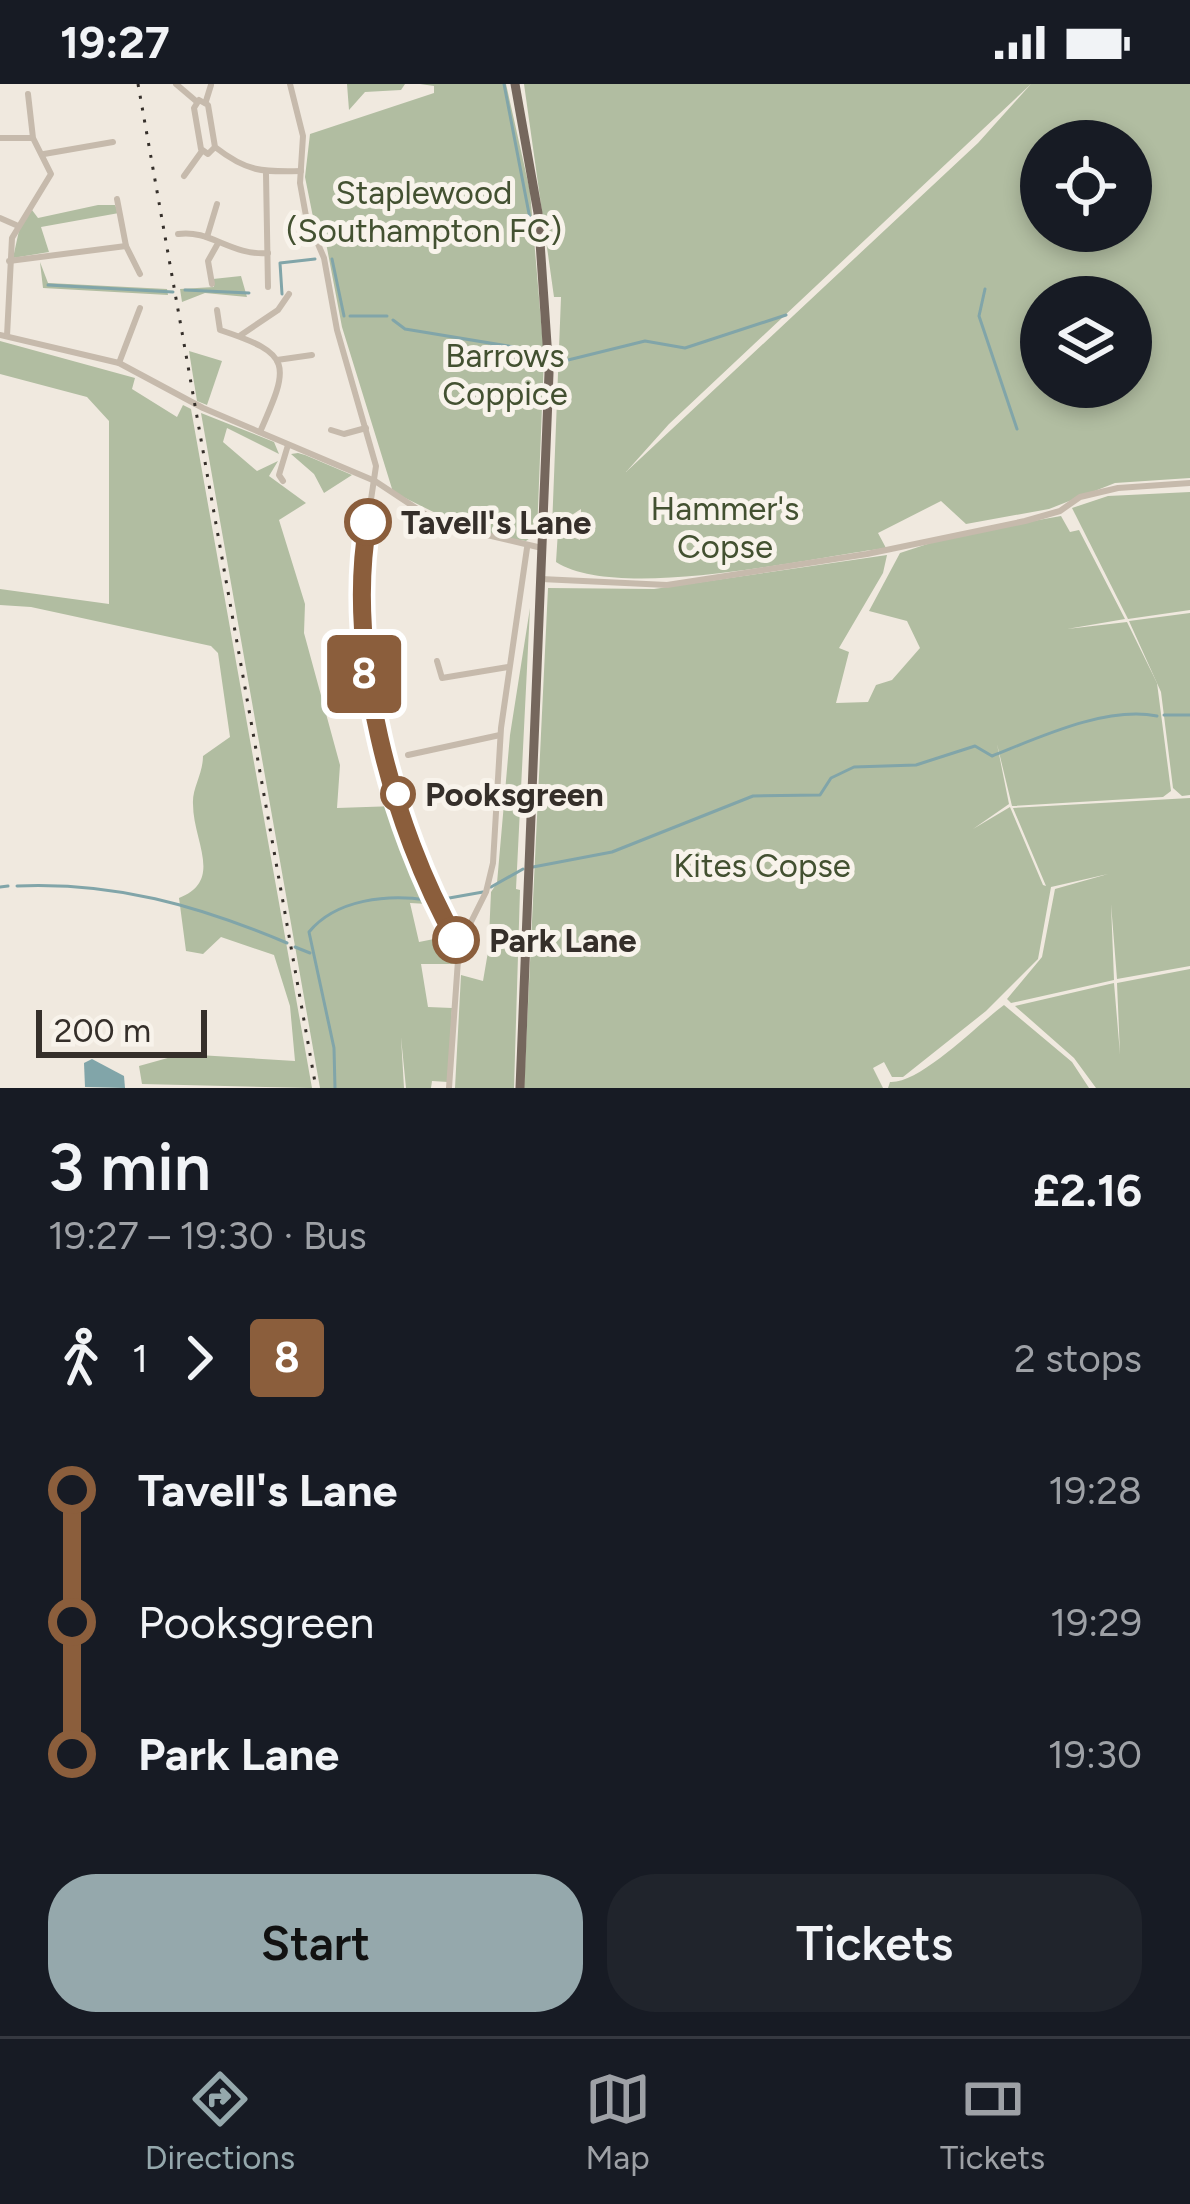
<!DOCTYPE html>
<html lang="en">
<head>
<meta charset="utf-8">
<style>
  :root { --surface:#171b24; --page:#20242c; --text:#f1f3f6; --muted:#9ea1a6; --line:#363941; --accent:#95a8ac }
  body { margin:0; font-family:Figtree,sans-serif; background:var(--page); color:var(--text); height:100vh; display:flex; flex-direction:column; font-size:45px; white-space:nowrap }
  * { box-sizing:border-box; margin:0 }
  p { font-size:39px; color:var(--muted) }
  .icon { flex:none; width:66px; height:66px; fill:none; stroke:currentColor; stroke-width:2; stroke-linecap:round; stroke-linejoin:round }
  .map { position:relative; height:1004px; overflow:hidden }
  .drawer { display:flex; flex-direction:column; background:var(--surface); flex:1 }
  .drawer>* { flex:none }
  .badge { padding:0 24px; border-radius:9px; font-size:42px; line-height:78px }
  .controls { position:absolute; left:1020px; top:36px; display:grid; gap:24px }
  .controls a { display:grid; place-items:center; width:132px; height:132px; border-radius:50%; background:var(--surface); box-shadow:0 6px 18px #0003; font-size:60px }
  .scale { position:absolute; left:36px; bottom:30px; width:171px; box-sizing:border-box; padding-left:12px; border:6px solid #352f2a; border-top:0; font-size:33px; line-height:42px; white-space:nowrap; color:#352f2a; -webkit-text-stroke:9px #f8f3eb; paint-order:stroke }
  .map>.badge { position:absolute; translate:-50% -50%; box-shadow:0 0 0 6px #fff }
  .legs { display:flex; align-items:center; gap:18px; height:132px; padding:0 48px; font-size:39px }
  .legs p { margin-inline-start:auto }
  .headline { display:flex; align-items:center; justify-content:space-between; height:204px; padding:0 48px }
  h1 { font-size:66px; font-weight:600; line-height:90px }
  .primary-button { display:flex; gap:24px; margin-top:auto; padding:24px 48px }
  .primary-button a { flex:1; height:138px; border-radius:48px; background:var(--accent); color:#111; font-size:48px; font-weight:600; line-height:138px; text-align:center }
  .primary-button a+a { background:var(--page); color:var(--text) }
  ul { padding:0 48px; list-style:none }
  li { display:flex; align-items:center; gap:42px; height:132px; font-size:45px }
  li i { display:grid; place-items:center; width:18px; height:100%; margin:0 15px; background:currentColor }
  li i::after { content:''; width:30px; height:30px; margin:-15px; border:9px solid; border-radius:50%; background:var(--surface) }
  li p { margin-inline-start:auto }
  li:first-child i { background:linear-gradient(#0000 50%,currentColor 0) }
  li:last-child i { background:linear-gradient(currentColor 50%,#0000 0) }
  .status { display:flex; justify-content:space-between; align-items:center; height:84px; padding:0 60px; background:var(--surface); direction:ltr }
  .status svg { height:33px; fill:currentColor }
  .tabs { display:flex; justify-content:space-around; align-items:center; height:168px; border-top:3px solid var(--line); background:var(--surface); font-size:33px; color:var(--muted) }
  .tabs a { display:grid; justify-items:center; gap:6px }
  .tabs .selected { color:var(--accent) }
  .map>svg:first-child { display:block }
  .green { fill:#b1bda1; fill-rule:evenodd }
  .water { fill:#81a5a9 }
  .lines { fill:none; stroke-linecap:round; stroke-linejoin:round }
  .stream { stroke:#81a5a9; stroke-width:3 }
  .minor { stroke:#c6baac; stroke-width:6 }
  .major { stroke:#75675d; stroke-width:9 }
  .rail { stroke:#352f2a; stroke-width:3; stroke-dasharray:3 9; stroke-linecap:butt }
  .line-1-casing { stroke:#fff; stroke-width:27 }
  .line-1 { stroke:#8b5e3c; stroke-width:18 }
  .stop-1-dot { fill:#fff; stroke:#8b5e3c; stroke-width:6 }
  .labels { text-anchor:middle; dominant-baseline:central; stroke-width:10; stroke-linejoin:round; paint-order:stroke }
  .park-label { font-size:33px; fill:#435131; stroke:#f8f3eb }
  .stop-label { font-size:33px; font-weight:bold; fill:#352f2a; stroke:#f8f3eb; text-anchor:start }
</style>
</head>
<body>
<div class="status"><b>19:27</b><svg viewBox="0 0 49 12"><path d="M0 12V9h3v3zM5 12V6h3v6zM10 12V3h3v9zM15 12V0h3v12zM26 1h20v11H26zM47 4h2v5h-2z"/></svg></div>
<div class="map">
<svg width="1190" height="1004" viewBox="0 0 1190 1004">
  <rect width="100%" height="100%" fill="#f0e9df"/>
  <g class="green">
    <polygon points="347,0 405,0 401,6 365,8 349,26"/>
    <polygon points="420,0 506,0 530,107 544,273 537,449 526,457 478,450 393,408 342,243 323,143 314,138 305,93 310,50 434,9 434,2"/>
    <path d="M 524,0 L 1031,0 L 669,340 L 626,388 L 978,59 L 1031,0 L 1190,0 L 1190,394 L 1115,399 L 1049,425 L 966,440 L 941,417 L 878,449 L 886,464 C 807,474 619,518 556,478 L 558,447 L 580,456 L 581,425 L 552,444 L 561,213 L 554,213 ZM 1041,57 L 1131,57 L 1131,147 L 1041,147 ZM 1041,213 L 1131,213 L 1131,303 L 1041,303 Z"/>
    <polygon points="98,121 115,121 119,129 41,143 49,168 13,174 20,142 32,126 38,134"/>
    <polygon points="40,178 48,199 167,205 168,211 43,204"/>
    <polygon points="241,192 247,213 205,209 182,218 180,205 214,203 213,195"/>
    <path d="M 0,257 L 135,294 L 132,305 L 177,333 L 183,321 L 191,325 L 312,1004 L 142,1000 L 139,982 L 182,970 L 295,977 L 290,922 L 274,871 L 221,853 L 203,870 L 186,867 L 179,814 C 224,796 193,758 193,720 C 192,704 203,690 203,672 L 230,653 L 218,569 L 211,562 L 31,523 L 0,521 L 0,505 L 109,520 L 109,337 L 87,313 L 0,290 Z"/>
    <polygon points="189,267 222,277 207,321 197,317"/>
    <polygon points="201,329 274,358 279,370 227,344 223,358 257,387 278,377 269,392 306,419 279,436 305,520 304,549 340,681 337,724 396,722 428,820 410,819 419,858 449,852 456,880 421,880 428,923 452,924 448,998 432,997 431,1004 406,1004 401,953 404,1004 320,1004"/>
    <polygon points="298,369 305,371 352,391 324,409 314,390 291,370"/>
    <polygon points="1190,408 1190,526 1128,535 1072,424 1108,412"/>
    <polygon points="1061,432 1070,448 1079,446 1125,535 1067,545 1127,538 1157,599 1171,707 1163,713 1012,722 997,660 1009,720 973,745 1010,723 1043,801 1046,802 1013,724 1190,714 1190,882 1117,895 1111,820 1114,896 1011,919 1007,915 1042,873 1055,805 1108,790 1051,803 1038,875 986,927 903,993 892,993 884,978 873,984 883,1004 524,1004 548,504 654,505 887,471 883,489 839,564 849,568 836,619 868,618 876,601 892,596 920,564 907,537 869,527 900,469 955,451"/>
    <polygon points="530,524 516,805 520,806 514,1004 455,1004 461,891 483,897 489,862 509,862 508,855 489,853 491,808 497,799 510,651"/>
    <polygon points="1190,529 1190,711 1182,712 1173,704 1161,608 1129,537"/>
    <polygon points="1190,885 1190,1004 1096,1004 1074,974 1015,922 1114,899 1120,970 1117,899"/>
    <path d="M 1004,921 L 1072,978 L 1089,1004 L 888,1004 L 890,998 C 920,1000 977,941 1004,921 Z"/>
  </g>
  <polygon class="water" points="92,975 124,992 125,1004 85,1003 84,979"/>
  <g class="lines">
    <g class="stream">
      <polyline points="504,0 531,140"/>
      <polyline points="332,175 344,232"/>
      <polyline points="48,201 173,208"/>
      <polyline points="985,205 979,232 1017,345"/>
      <polyline points="185,206 249,209"/>
      <polyline points="282,210 280,179 315,175"/>
      <polyline points="350,232 387,232"/>
      <polyline points="393,236 405,245 526,265 543,273"/>
      <polyline points="560,278 645,257 685,264 786,231"/>
      <polyline points="1164,631 1190,631"/>
      <path d="M 533,783 L 612,768 L 753,712 L 820,711 L 831,694 L 854,683 L 916,681 L 975,662 L 992,672 C 1040,653 1106,622 1157,632"/>
      <path d="M 17,802 C 115,798 197,821 287,859"/>
      <polyline points="0,803 8,802"/>
      <polyline points="491,803 523,785"/>
      <polyline points="438,816 483,808"/>
      <polyline points="295,863 310,869"/>
      <path d="M 335,1004 L 334,964 L 309,848 C 336,815 388,810 427,816"/>
    </g>
    <g class="minor">
      <polyline points="176,0 196,17"/>
      <polyline points="290,0 303,52 300,99 306,132 324,174 337,246 376,382 366,449 361,562 366,602 432,817 459,862"/>
      <polyline points="206,17 211,1"/>
      <polyline points="0,54 32,54"/>
      <path d="M 215,63 L 208,70 L 201,65 L 194,24 L 199,16 L 208,21 L 215,63 C 247,88 262,88 301,87"/>
      <polyline points="44,70 113,58"/>
      <polyline points="266,90 268,203"/>
      <polyline points="184,92 202,67"/>
      <polyline points="117,115 126,162 140,190"/>
      <polyline points="0,134 16,141"/>
      <path d="M 178,150 C 210,145 231,172 268,169"/>
      <polyline points="207,153 217,120"/>
      <polyline points="9,177 126,162"/>
      <polyline points="212,200 208,177 217,161"/>
      <path d="M 217,226 L 220,246 C 293,270 290,280 260,348"/>
      <polyline points="0,251 119,279 203,324 375,397 440,440 542,464"/>
      <polyline points="241,251 278,226 289,210"/>
      <polyline points="7,252 12,154 51,90 33,54 28,10"/>
      <polyline points="277,276 312,271"/>
      <polyline points="119,279 140,224"/>
      <polyline points="331,346 344,350 366,344"/>
      <polyline points="283,397 279,391 288,361"/>
      <polyline points="541,495 667,501 867,470 1025,437 1060,427 1080,413 1118,404 1190,399"/>
      <polyline points="437,577 442,594 508,583"/>
      <polyline points="408,671 500,651"/>
      <polyline points="449,1004 459,862 486,808 493,779 501,644 527,464"/>
    </g>
    <polyline class="major" points="515,0 538,129 549,289 520,1004"/>
    <polyline class="rail" points="138,0 316,1004"/>
  </g>
  <g class="lines">
    <defs>
      <path id="line-1" d="M 368,438 C 345,567 392,744 456,856"/>
    </defs>
    <use href="#line-1" class="line-1-casing"/>
    <use href="#line-1" class="line-1"/>
  </g>
  <g class="stop-1-dot">
    <circle cx="368" cy="438" r="21"/>
    <circle cx="398" cy="710" r="15"/>
    <circle cx="456" cy="856" r="21"/>
  </g>
  <g class="labels">
    <g class="park-label">
      <text x="424" y="108">Staplewood<tspan x="424" dy="38">(Southampton FC)</tspan></text>
      <text x="505" y="271">Barrows<tspan x="505" dy="38">Coppice</tspan></text>
      <text x="725" y="424">Hammer's<tspan x="725" dy="38">Copse</tspan></text>
      <text x="762" y="781">Kites Copse</text>
    </g>
    <g class="stop-label">
      <text x="401" y="438">Tavell's Lane</text>
      <text x="425" y="710">Pooksgreen</text>
      <text x="489" y="856">Park Lane</text>
    </g>
  </g>
</svg>
<div class="controls">
<a><svg class="icon" aria-label="locate" viewBox="0 0 24 24"><circle cx="12" cy="12" r="6"/><path d="M12 2v4M12 18v4M2 12h4M18 12h4"/></svg></a>
<a><svg class="icon" aria-label="layers" viewBox="0 0 24 24"><path d="M12 4l9 5-9 5-9-5zM3 14l9 5 9-5"/></svg></a>
</div>
<div class="scale">200 m</div>
<b class="badge" style="left:364px;top:590px;background:#8b5e3c;color:#fff">8</b>
</div>
<section class="drawer">
<div class="headline"><div><h1>3 min</h1><p>19:27 – 19:30 · Bus</p></div><b>£2.16</b></div>
<div class="legs"><svg class="icon" aria-label="walk" viewBox="0 0 24 24"><circle cx="13" cy="4" r="2"/><path d="M13 8l-2 6 4 7M11 14l-3 7M7 12l3-4h3l4 4"/></svg>1<svg class="icon" aria-label="forward" viewBox="0 0 24 24"><path d="M9 5l7 7-7 7"/></svg><b class="badge" style="background:#8b5e3c;color:#fff">8</b><p>2 stops</p></div>
<ul>
<li><i style="color:#8b5e3c"></i><b>Tavell's Lane</b><p>19:28</p></li>
<li><i style="color:#8b5e3c"></i><span>Pooksgreen</span><p>19:29</p></li>
<li><i style="color:#8b5e3c"></i><b>Park Lane</b><p>19:30</p></li>
</ul>
<div class="primary-button"><a>Start</a><a>Tickets</a></div>
</section>
<nav class="tabs">
<a class="selected"><svg class="icon" aria-label="directions" viewBox="0 0 24 24"><path d="M12 3l9 9-9 9-9-9zM9 14v-3h6M13 9l2 2-2 2"/></svg>Directions</a>
<a><svg class="icon" aria-label="map" viewBox="0 0 24 24"><path d="M3 6l6-2 6 2 6-2v14l-6 2-6-2-6 2zM9 4v14M15 6v14"/></svg>Map</a>
<a><svg class="icon" aria-label="tickets" viewBox="0 0 24 24"><path d="M3 7h18v10H3zM15 7v10"/></svg>Tickets</a>
</nav>
</body>
</html>
